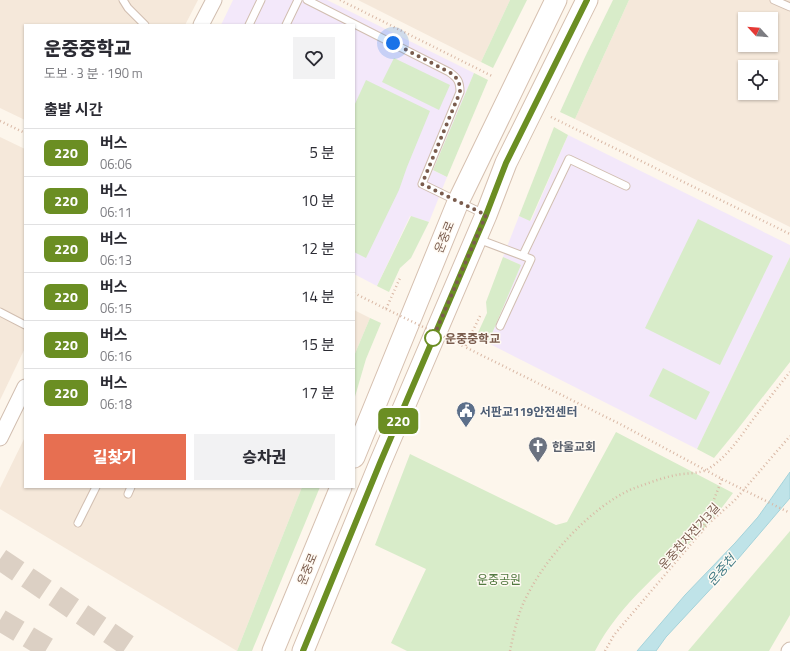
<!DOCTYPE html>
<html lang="ko">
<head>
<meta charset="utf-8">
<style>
  :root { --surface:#fff; --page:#f2f2f3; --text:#2b2b33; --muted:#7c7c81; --line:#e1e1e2; --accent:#e76f51 }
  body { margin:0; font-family:"Titillium Web","Noto Sans KR",sans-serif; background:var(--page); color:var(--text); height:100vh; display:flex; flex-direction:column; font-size:15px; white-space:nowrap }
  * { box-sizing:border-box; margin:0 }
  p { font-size:13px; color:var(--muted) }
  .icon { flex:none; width:22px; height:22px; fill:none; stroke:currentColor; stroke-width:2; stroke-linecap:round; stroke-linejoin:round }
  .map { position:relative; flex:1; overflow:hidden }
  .details { position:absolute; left:24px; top:24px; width:331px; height:464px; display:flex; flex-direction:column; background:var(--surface); border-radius:0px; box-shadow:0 1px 3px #0004 }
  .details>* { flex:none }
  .badge { padding:0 8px; border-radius:6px; font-size:14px; line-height:26px }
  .needle { width:26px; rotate:296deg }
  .tools { position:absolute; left:738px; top:12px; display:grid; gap:8px }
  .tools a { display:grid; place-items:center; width:40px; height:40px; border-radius:0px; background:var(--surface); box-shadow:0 1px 3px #0004; font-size:20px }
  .you { position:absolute; width:20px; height:20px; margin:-10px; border:3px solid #fff; border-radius:50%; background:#1a73e8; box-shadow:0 0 0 6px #1a73e833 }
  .map>.badge { position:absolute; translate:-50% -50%; box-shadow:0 0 0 2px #fff }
  h2 { padding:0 20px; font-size:15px; line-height:36px }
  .round { display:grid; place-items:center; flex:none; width:42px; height:42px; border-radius:0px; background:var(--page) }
  .overview { display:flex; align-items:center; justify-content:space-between; height:68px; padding:0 20px }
  h1 { font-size:19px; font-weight:800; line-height:30px }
  .button { display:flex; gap:8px; margin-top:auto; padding:8px 20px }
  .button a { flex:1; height:46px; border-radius:0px; background:var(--accent); color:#fff; font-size:16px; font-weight:800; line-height:46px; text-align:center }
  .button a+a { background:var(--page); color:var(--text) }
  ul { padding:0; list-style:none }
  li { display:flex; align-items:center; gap:12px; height:48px; padding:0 20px; border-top:1px solid var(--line) }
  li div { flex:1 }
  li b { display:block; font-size:15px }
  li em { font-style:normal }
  li .badge { min-width:44px; font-weight:700; text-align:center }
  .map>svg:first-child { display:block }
  .residential { fill:#f5e8da; fill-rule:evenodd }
  .education { fill:#f3e8fa }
  .green { fill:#d8ecc9 }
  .water { fill:#bfe3e8; stroke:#a5d3da }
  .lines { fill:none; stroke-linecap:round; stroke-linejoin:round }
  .motorway-tunnel { stroke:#dcd0c4; stroke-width:22; stroke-dasharray:22 11; stroke-linecap:butt }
  .service-casing { stroke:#d1beb0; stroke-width:9 }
  .minor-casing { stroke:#d1beb0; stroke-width:17 }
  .secondary-casing { stroke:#d6c0b0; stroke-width:23 }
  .path { stroke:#d9b8a5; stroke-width:2.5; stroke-dasharray:1 3; stroke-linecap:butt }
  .service { stroke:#fff; stroke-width:7 }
  .minor { stroke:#fff; stroke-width:15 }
  .secondary { stroke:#fff; stroke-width:21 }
  .path-bridge { stroke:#d9b8a5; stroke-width:2.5; stroke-dasharray:1 3; stroke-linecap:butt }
  .line-casing { stroke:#fff; stroke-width:9 }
  .line { stroke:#6b8e23; stroke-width:6 }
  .walk { stroke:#7a5c4d; stroke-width:4; stroke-dasharray:0 7.2 }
  .stop-dot { fill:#fff; stroke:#6b8e23; stroke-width:2 }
  .labels { text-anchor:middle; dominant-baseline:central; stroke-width:3; stroke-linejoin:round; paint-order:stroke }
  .street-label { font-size:12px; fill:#7a5c4d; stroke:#fffaf3 }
  .stop-label { font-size:12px; font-weight:bold; fill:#7a5c4d; stroke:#fffaf3; text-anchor:start }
  .service-label { font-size:12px; font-weight:bold; fill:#4e5e75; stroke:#fffaf3; text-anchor:start }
  .worship-label { font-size:12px; font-weight:bold; fill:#5b616d; stroke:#fffaf3; text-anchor:start }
  .park-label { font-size:12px; fill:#537a41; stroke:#fffaf3 }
  .water-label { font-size:13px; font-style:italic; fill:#437c86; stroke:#fffaf3 }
</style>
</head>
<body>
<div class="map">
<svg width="790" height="651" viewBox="0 0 790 651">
  <rect width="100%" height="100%" fill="#fdf6ec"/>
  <g class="residential">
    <polygon points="0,0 198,0 185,25 25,25 25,120 0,108"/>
    <polygon points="358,0 510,0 481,62"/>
    <path d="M 629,0 L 790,0 L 790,227 L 575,119 ZM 745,19 L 771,19 L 771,45 L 745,45 ZM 745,67 L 771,67 L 771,93 L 745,93 Z"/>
    <polygon points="0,137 25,149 25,348 0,400"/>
    <polygon points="354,310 370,318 354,356"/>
    <polygon points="25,437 25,487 302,487 237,651 0,509 0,488"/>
  </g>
  <g class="education">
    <polygon points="233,0 327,0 474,73 433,170 447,177 429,222 410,216 377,286 354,274 354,25 221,25"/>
    <polygon points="568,135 790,245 790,257 697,449 488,343 521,265 503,257 519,216 531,221"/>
  </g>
  <g class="green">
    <polygon points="510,0 527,0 493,68 481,62"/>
    <polygon points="613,0 629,0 575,119 560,112 585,57"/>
    <polygon points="394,58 450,85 439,110 382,82"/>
    <polygon points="474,73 488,80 447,177 433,170"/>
    <polygon points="366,80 430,111 407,167 399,190 366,258 354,252 354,106"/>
    <polygon points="554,127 568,135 530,221 519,216"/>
    <polygon points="411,216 429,222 411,258 400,268 389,292 377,286"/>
    <polygon points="698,219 773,256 720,365 645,328"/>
    <polygon points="503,257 521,265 488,343 476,337 487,313 486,302"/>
    <polygon points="790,257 790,362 737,430 714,458 697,449"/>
    <polygon points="370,318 381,323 366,359 354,400 354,356"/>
    <polygon points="663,368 710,392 696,420 649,396"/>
    <path d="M 616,432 L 733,493 C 724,505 715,517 704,528 C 667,568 620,602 595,651 L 407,651 L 391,643 L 426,569 L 375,545 L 410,454 L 556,525 L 567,522 Z"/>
    <polygon points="302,487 320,487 252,651 237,651"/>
    <polygon points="790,531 790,615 769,651 688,651"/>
  </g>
  <polygon class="water" points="790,472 790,498 732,566 666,637 656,651 637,651 685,595 735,543 758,517"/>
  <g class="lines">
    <g class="motorway-tunnel">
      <polyline points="0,559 136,651"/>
      <polyline points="0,620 52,651"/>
    </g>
    <defs>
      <g id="service">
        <polyline points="123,0 128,8 145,25"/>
        <path d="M 307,0 L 449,72 C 458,78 460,82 460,92 L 422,184 L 484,214"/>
        <polyline points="774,0 790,7"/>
        <polyline points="249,25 261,0"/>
        <polyline points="286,25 298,0"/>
        <polyline points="478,239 531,259 500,326"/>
        <polyline points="523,255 569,159 626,186"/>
        <polyline points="0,312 25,325"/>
        <polyline points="128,494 131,487"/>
        <polyline points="78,523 96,487"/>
      </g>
      <g id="minor">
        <polyline points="201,25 214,0"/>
        <polyline points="0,438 25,387"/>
        <polyline points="789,651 790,650"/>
      </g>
      <g id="secondary">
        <polyline points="354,457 458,202 556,0"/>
        <polyline points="273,651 341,487"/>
        <polyline points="303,651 380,463 486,215 506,163 587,0"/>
      </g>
    </defs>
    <use href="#service" class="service-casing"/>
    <use href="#minor" class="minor-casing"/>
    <use href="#secondary" class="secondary-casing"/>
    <g class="path">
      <polyline points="340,0 492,76"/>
      <polyline points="551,117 790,234"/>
      <polyline points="0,121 25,133"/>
      <polyline points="354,293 386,309 400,278"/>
      <polyline points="480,316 465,347 620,424 722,479 701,533"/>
      <path d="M 510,651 C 513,636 517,618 523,604 C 542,561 589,508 632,489 C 646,484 661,478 676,475 C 685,473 700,474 708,469 C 726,458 739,439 751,422 C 764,405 777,388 790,372"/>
      <polyline points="605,651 614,635 708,524 735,500 790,436"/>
    </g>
    <use href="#service" class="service"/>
    <use href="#minor" class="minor"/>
    <use href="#secondary" class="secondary"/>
    <g class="path-bridge">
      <polyline points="386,309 465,347"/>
      <polyline points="722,479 790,513"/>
    </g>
  </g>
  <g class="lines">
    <defs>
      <polyline id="line" points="303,651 380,463 486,215 506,163 587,0"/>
    </defs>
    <use href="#line" class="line-casing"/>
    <use href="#line" class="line"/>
    <path class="walk" d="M 393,43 L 449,72 C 458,78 460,82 460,92 L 422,184 L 486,215 L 433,338"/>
  </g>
  <defs>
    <symbol id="civic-pin" viewBox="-11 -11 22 30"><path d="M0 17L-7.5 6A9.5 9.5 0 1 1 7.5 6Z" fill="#5c6f8a" stroke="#fffaf3"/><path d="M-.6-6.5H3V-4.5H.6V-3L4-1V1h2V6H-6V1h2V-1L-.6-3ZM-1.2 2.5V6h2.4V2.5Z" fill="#fff"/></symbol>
    <symbol id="church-pin" viewBox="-11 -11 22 30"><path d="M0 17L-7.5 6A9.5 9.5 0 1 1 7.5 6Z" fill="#6b7280" stroke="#fffaf3"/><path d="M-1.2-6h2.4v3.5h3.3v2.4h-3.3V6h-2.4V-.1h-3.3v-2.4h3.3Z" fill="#fff"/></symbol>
  </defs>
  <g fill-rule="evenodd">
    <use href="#civic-pin" x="455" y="400" width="22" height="30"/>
    <use href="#church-pin" x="527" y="435" width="22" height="30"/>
  </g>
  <circle class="stop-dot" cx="433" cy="338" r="8"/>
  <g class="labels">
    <g class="street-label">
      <text transform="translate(444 237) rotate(-68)">운중로</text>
      <text transform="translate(689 536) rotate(-48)">운중천자전거3길</text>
      <text transform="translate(307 569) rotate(-68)">운중로</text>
    </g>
    <g class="stop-label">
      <text x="445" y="338">운중중학교</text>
    </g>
    <g class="service-label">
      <text x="480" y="411">서판교119안전센터</text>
    </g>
    <g class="worship-label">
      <text x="552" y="446">한울교회</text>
    </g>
    <g class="park-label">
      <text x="499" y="579">운중공원</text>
    </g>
    <g class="water-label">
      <text transform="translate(721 570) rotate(-49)">운중천</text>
    </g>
  </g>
</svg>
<div class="tools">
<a><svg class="needle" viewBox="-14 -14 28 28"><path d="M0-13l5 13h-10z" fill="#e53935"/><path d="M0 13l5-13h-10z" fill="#7c7c81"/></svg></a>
<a><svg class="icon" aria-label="locate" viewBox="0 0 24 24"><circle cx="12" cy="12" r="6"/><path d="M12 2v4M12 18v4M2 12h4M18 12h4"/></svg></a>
</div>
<div class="you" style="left:393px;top:43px"></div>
<b class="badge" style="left:398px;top:421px;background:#6b8e23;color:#fff">220</b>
<section class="details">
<div class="overview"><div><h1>운중중학교</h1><p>도보 · 3 분 · 190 m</p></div><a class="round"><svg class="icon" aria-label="heart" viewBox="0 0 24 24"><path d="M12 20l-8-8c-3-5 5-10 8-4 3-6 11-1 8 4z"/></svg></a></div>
<h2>출발 시간</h2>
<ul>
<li><span class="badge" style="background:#6b8e23;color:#fff">220</span><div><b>버스</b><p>06:06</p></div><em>5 분</em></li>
<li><span class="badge" style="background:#6b8e23;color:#fff">220</span><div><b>버스</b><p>06:11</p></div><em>10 분</em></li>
<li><span class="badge" style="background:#6b8e23;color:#fff">220</span><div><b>버스</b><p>06:13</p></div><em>12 분</em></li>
<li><span class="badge" style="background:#6b8e23;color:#fff">220</span><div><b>버스</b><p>06:15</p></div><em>14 분</em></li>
<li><span class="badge" style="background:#6b8e23;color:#fff">220</span><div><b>버스</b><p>06:16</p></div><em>15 분</em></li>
<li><span class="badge" style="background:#6b8e23;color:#fff">220</span><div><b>버스</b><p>06:18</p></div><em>17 분</em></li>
</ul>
<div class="button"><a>길찾기</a><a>승차권</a></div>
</section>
</div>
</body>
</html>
